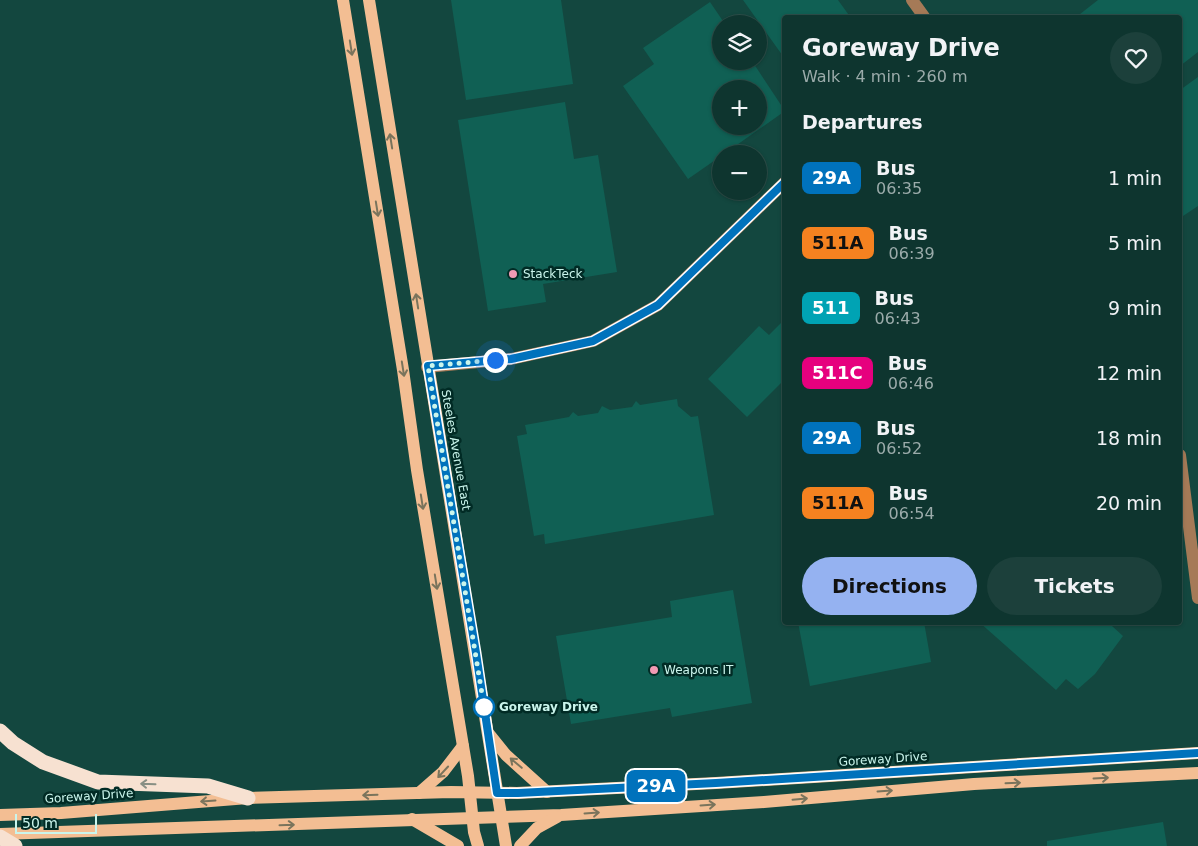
<!DOCTYPE html>
<html lang="en">
<head>
<meta charset="utf-8">
<style>
  :root { --surface:#0e352f; --page:#1c403b; --text:#f1f3f6; --muted:#9babaa; --line:#2e504b; --accent:#95b2f1 }
  body { margin:0; font-family:"DejaVu Sans",sans-serif; background:var(--page); color:var(--text); height:100vh; display:flex; flex-direction:column; font-size:19px; white-space:nowrap }
  * { box-sizing:border-box; margin:0 }
  p { font-size:16px; color:var(--muted) }
  .icon { flex:none; width:28px; height:28px; fill:none; stroke:currentColor; stroke-width:2; stroke-linecap:round; stroke-linejoin:round }
  .map { position:relative; flex:1; overflow:hidden }
  .drawer { position:absolute; left:782px; top:15px; width:400px; height:610px; display:flex; flex-direction:column; background:var(--surface); border-radius:5px; box-shadow:0 1px 4px #0004,0 0 0 1px var(--line) }
  .drawer>* { flex:none }
  .badge { padding:0 10px; border-radius:8px; font-size:18px; line-height:32px }
  .controls { position:absolute; left:712px; top:15px; display:grid; gap:10px }
  .controls a { display:grid; place-items:center; width:55px; height:55px; border-radius:50%; background:var(--surface); box-shadow:0 1px 4px #0004,0 0 0 1px var(--line); font-size:25px }
  .scale { position:absolute; left:15px; bottom:12px; width:82px; box-sizing:border-box; padding-left:5px; border:2px solid #caf5ec; border-top:0; font-size:14px; line-height:18px; white-space:nowrap; color:#caf5ec; -webkit-text-stroke:4px #012b25; paint-order:stroke }
  .you { position:absolute; width:25px; height:25px; margin:-12px; border:4px solid #fff; border-radius:50%; background:#1a73e8; box-shadow:0 0 0 8px #1a73e833 }
  .map>.badge { position:absolute; translate:-50% -50%; box-shadow:0 0 0 2px #fff }
  h2 { padding:0 20px; font-size:19px; line-height:45px }
  .round { display:grid; place-items:center; flex:none; width:52px; height:52px; border-radius:26px; background:var(--page) }
  .head { display:flex; align-items:center; justify-content:space-between; height:85px; padding:0 20px }
  h1 { font-size:24px; font-weight:600; line-height:38px }
  .primary-button { display:flex; gap:10px; margin-top:auto; padding:10px 20px }
  .primary-button a { flex:1; height:58px; border-radius:30px; background:var(--accent); color:#111; font-size:20px; font-weight:600; line-height:58px; text-align:center }
  .primary-button a+a { background:var(--page); color:var(--text) }
  ul { padding:0; list-style:none }
  li { display:flex; align-items:center; gap:15px; height:65px; padding:0 20px }
  li div { flex:1 }
  li b { display:block; font-size:19px }
  li em { font-style:normal }
  li .badge { min-width:55px; font-weight:700; text-align:center }
  .map>svg:first-child { display:block }
  .building { fill:#106054; fill-rule:evenodd }
  .lines { fill:none; stroke-linecap:round; stroke-linejoin:round }
  .minor { stroke:#a57a57; stroke-width:12 }
  .major { stroke:#f3be93; stroke-width:12 }
  .highway { stroke:#f7e1d1; stroke-width:15 }
  .oneway { stroke:#7a745c }
  .oneway2 { stroke:#888f84 }
  .line-casing { stroke:#fff; stroke-width:11 }
  .line { stroke:#0072bc; stroke-width:8 }
  .walk { stroke:#caf5ec; stroke-width:5; stroke-dasharray:0 9 }
  .poi-dot { fill:#f19ab4; stroke:#012b25; stroke-width:2 }
  .stop-dot { fill:#fff; stroke:#0072bc; stroke-width:2.5 }
  .labels { text-anchor:middle; dominant-baseline:central; stroke-width:5; stroke-linejoin:round; paint-order:stroke }
  .poi-label { font-size:12px; fill:#caf5ec; stroke:#012b25; text-anchor:start }
  .street-label { font-size:12px; fill:#caf5ec; stroke:#012b25 }
  .stop-label { font-size:12px; font-weight:bold; fill:#caf5ec; stroke:#012b25; text-anchor:start }
</style>
</head>
<body>
<div class="map">
<svg width="1198" height="846" viewBox="0 0 1198 846">
  <rect width="100%" height="100%" fill="#13473f"/>
  <g class="building">
    <polygon points="451,0 561,0 573,84 466,100"/>
    <polygon points="743,0 838,0 851,18 785,18 785,59"/>
    <polygon points="1098,0 1198,0 1198,52 1180,66 1180,18 1075,18"/>
    <path d="M 710,2 L 725,24 L 721,24 L 721,61 L 752,61 L 785,111 L 724,154 L 721,154 L 721,156 L 688,179 L 623,86 L 654,64 L 643,48 ZM 721,89 L 759,89 L 759,126 L 721,126 Z"/>
    <polygon points="1198,77 1198,206 1180,218 1180,90"/>
    <polygon points="565,102 574,159 598,155 617,272 543,284 546,302 488,311 458,120"/>
    <polygon points="785,319 785,379 747,417 708,379 759,326 769,335"/>
    <polygon points="677,399 678,406 691,417 698,416 714,515 545,544 544,534 534,536 517,436 527,434 525,425 569,417 573,412 578,416 598,413 602,406 610,410 632,407 636,401 640,405"/>
    <polygon points="733,590 752,703 672,717 670,708 571,724 556,636 672,617 670,601"/>
    <polygon points="798,622 924,622 931,662 810,686"/>
    <polygon points="979,622 1115,622 1112,626 1123,636 1095,674 1078,689 1066,679 1056,690"/>
    <polygon points="1163,822 1167,846 1047,846 1047,841"/>
  </g>
  <g class="lines">
    <g class="minor">
      <polyline points="912,0 925,18"/>
      <polyline points="427,367 511,359 593,341 658,305 785,182"/>
      <polyline points="1180,455 1198,598"/>
    </g>
    <g class="major">
      <polyline points="343,0 403,370 417,470 468,776 474,832 478,846"/>
      <polyline points="369,0 506,846"/>
      <polyline points="489,734 506,755 547,792"/>
      <polyline points="419,793 443,772 463,746"/>
      <polyline points="0,815 61,813 248,798 451,792 517,793 716,783 1198,753"/>
      <polyline points="412,819 458,846"/>
      <polyline points="0,834 561,815 764,802 974,784 1198,773"/>
      <polyline points="520,846 537,828 557,817"/>
    </g>
    <g class="highway">
      <polyline points="0,731 13,743 43,762 98,782 208,786 248,798"/>
      <polyline points="0,837 15,846"/>
    </g>
  </g>
  <defs><path id="oneway-shaft" d="M-6 0H5M1.5-3L5.5 0L1.5 3" fill="none" stroke-width="1.6" stroke-linecap="round" stroke-linejoin="round" transform="scale(1.25)"/></defs>
  <g class="oneway">
    <use href="#oneway-shaft" transform="translate(351 48) rotate(81)"/>
    <use href="#oneway-shaft" transform="translate(391 141) rotate(-99)"/>
    <use href="#oneway-shaft" transform="translate(377 209) rotate(81)"/>
    <use href="#oneway-shaft" transform="translate(417 301) rotate(-99)"/>
    <use href="#oneway-shaft" transform="translate(403 369) rotate(81)"/>
    <use href="#oneway-shaft" transform="translate(422 502) rotate(81)"/>
    <use href="#oneway-shaft" transform="translate(436 582) rotate(81)"/>
    <use href="#oneway-shaft" transform="translate(516 763) rotate(-140)"/>
    <use href="#oneway-shaft" transform="translate(443 772) rotate(133)"/>
    <use href="#oneway-shaft" transform="translate(1101 778) rotate(-3)"/>
    <use href="#oneway-shaft" transform="translate(1013 783) rotate(-2)"/>
    <use href="#oneway-shaft" transform="translate(885 791) rotate(-4)"/>
    <use href="#oneway-shaft" transform="translate(370 795) rotate(178)"/>
    <use href="#oneway-shaft" transform="translate(800 799) rotate(-5)"/>
    <use href="#oneway-shaft" transform="translate(208 801) rotate(176)"/>
    <use href="#oneway-shaft" transform="translate(708 805) rotate(-4)"/>
    <use href="#oneway-shaft" transform="translate(592 813) rotate(-4)"/>
    <use href="#oneway-shaft" transform="translate(287 825) rotate(-2)"/>
  </g>
  <use class="oneway2" href="#oneway-shaft" transform="translate(148 784) rotate(-178)"/>
  <g class="lines">
    <defs>
      <polyline id="line" points="785,182 658,305 593,341 511,359 428,366 476,653 497,793 518,793 716,783 1198,753"/>
    </defs>
    <use href="#line" class="line-casing"/>
    <use href="#line" class="line"/>
    <polyline class="walk" points="484,707 485,712 428,366 495,360"/>
  </g>
  <g class="poi-dot">
    <circle cx="513" cy="274" r="5"/>
    <circle cx="654" cy="670" r="5"/>
  </g>
  <circle class="stop-dot" cx="484" cy="707" r="10"/>
  <g class="labels">
    <g class="poi-label">
      <text x="523" y="274">StackTeck</text>
      <text x="664" y="670">Weapons IT</text>
    </g>
    <g class="street-label">
      <text transform="translate(456 450) rotate(80)">Steeles Avenue East</text>
      <text transform="translate(883 759) rotate(-4)">Goreway Drive</text>
      <text transform="translate(89 796) rotate(-4)">Goreway Drive</text>
    </g>
    <g class="stop-label">
      <text x="499" y="707">Goreway Drive</text>
    </g>
  </g>
</svg>
<div class="controls">
<a><svg class="icon" aria-label="layers" viewBox="0 0 24 24"><path d="M12 4l9 5-9 5-9-5zM3 14l9 5 9-5"/></svg></a>
<a>+</a>
<a>−</a>
</div>
<div class="scale">50 m</div>
<div class="you" style="left:495px;top:360px"></div>
<b class="badge" style="left:656px;top:786px;background:#0072bc;color:#fff">29A</b>
<section class="drawer">
<div class="head"><div><h1>Goreway Drive</h1><p>Walk · 4 min · 260 m</p></div><a class="round"><svg class="icon" aria-label="heart" viewBox="0 0 24 24"><path d="M12 20l-8-8c-3-5 5-10 8-4 3-6 11-1 8 4z"/></svg></a></div>
<h2>Departures</h2>
<ul>
<li><span class="badge" style="background:#0072bc;color:#fff">29A</span><div><b>Bus</b><p>06:35</p></div><em>1 min</em></li>
<li><span class="badge" style="background:#f58220;color:#111">511A</span><div><b>Bus</b><p>06:39</p></div><em>5 min</em></li>
<li><span class="badge" style="background:#00a3b4;color:#fff">511</span><div><b>Bus</b><p>06:43</p></div><em>9 min</em></li>
<li><span class="badge" style="background:#e6007e;color:#fff">511C</span><div><b>Bus</b><p>06:46</p></div><em>12 min</em></li>
<li><span class="badge" style="background:#0072bc;color:#fff">29A</span><div><b>Bus</b><p>06:52</p></div><em>18 min</em></li>
<li><span class="badge" style="background:#f58220;color:#111">511A</span><div><b>Bus</b><p>06:54</p></div><em>20 min</em></li>
</ul>
<div class="primary-button"><a>Directions</a><a>Tickets</a></div>
</section>
</div>
</body>
</html>
